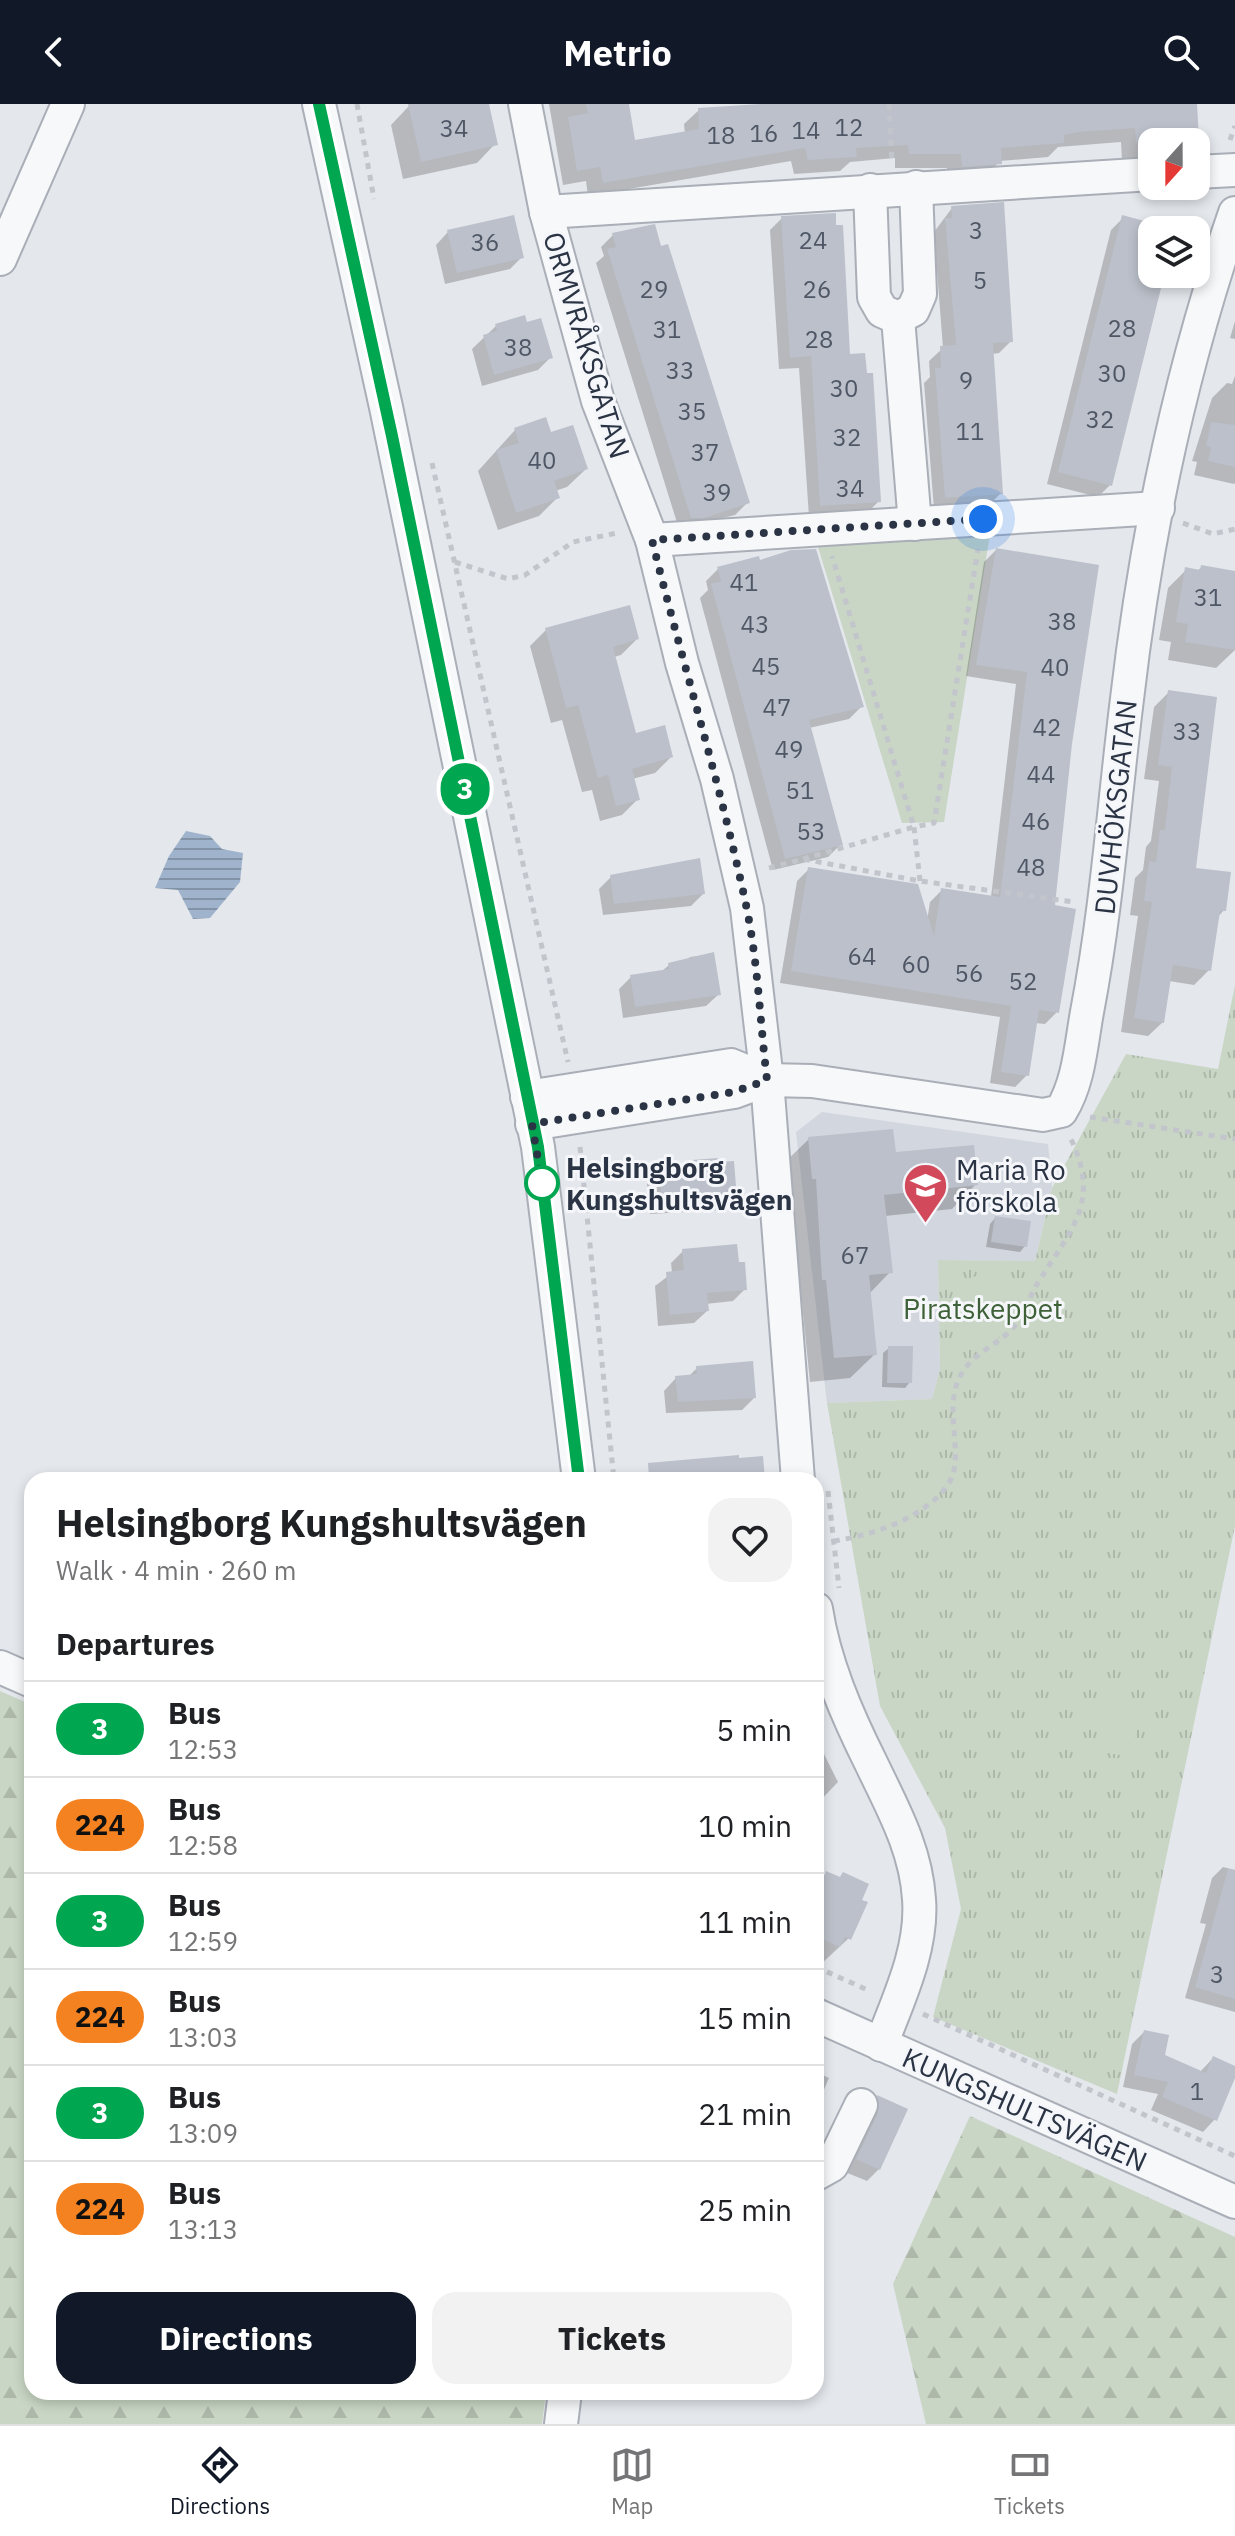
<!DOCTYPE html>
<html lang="en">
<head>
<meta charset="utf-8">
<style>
  :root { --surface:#fff; --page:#f2f2f2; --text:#202124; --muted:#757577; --line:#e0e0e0; --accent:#111827 }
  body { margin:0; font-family:"IBM Plex Sans",sans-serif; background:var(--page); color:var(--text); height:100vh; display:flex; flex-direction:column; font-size:30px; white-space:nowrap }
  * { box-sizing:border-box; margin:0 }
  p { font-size:26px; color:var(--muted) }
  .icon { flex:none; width:44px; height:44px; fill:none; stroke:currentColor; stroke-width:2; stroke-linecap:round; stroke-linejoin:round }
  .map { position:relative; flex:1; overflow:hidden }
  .drawer { position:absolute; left:24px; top:1368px; width:800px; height:928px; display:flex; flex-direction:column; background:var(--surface); border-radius:24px; box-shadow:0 4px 12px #0003 }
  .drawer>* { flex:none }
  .badge { padding:0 16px; border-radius:26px; font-size:28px; line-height:52px }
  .needle { width:52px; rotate:201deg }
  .buttons { position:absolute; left:1138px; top:24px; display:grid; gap:16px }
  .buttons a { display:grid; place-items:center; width:72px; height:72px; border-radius:16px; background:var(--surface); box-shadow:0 4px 12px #0003; font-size:40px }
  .you { position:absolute; width:40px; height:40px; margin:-20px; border:6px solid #fff; border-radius:50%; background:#1a73e8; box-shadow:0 0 0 12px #1a73e833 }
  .map>.badge { position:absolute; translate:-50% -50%; box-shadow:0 0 0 4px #fff }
  h2 { padding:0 32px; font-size:30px; line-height:72px }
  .round { display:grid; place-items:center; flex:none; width:84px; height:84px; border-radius:24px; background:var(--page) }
  .head { display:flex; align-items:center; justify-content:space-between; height:136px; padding:0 32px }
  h1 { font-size:38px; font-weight:700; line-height:60px }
  .button { display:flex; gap:16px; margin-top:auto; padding:16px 32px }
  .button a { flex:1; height:92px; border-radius:24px; background:var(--accent); color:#fff; font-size:32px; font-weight:700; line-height:92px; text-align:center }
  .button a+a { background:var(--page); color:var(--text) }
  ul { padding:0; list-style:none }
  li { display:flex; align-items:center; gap:24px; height:96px; padding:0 32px; border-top:2px solid var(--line) }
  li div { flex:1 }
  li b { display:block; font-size:30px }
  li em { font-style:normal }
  li .badge { min-width:88px; font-weight:700; text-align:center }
  header { display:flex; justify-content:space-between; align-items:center; height:104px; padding:0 32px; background:var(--accent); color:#fff; font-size:36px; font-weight:700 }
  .tab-bar { display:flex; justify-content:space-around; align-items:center; height:112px; border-top:2px solid var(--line); background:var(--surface); font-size:22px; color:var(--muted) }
  .tab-bar a { display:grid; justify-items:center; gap:4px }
  .tab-bar .on { color:var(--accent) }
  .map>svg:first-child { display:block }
  .built { fill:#d2d6de }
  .grass { fill:url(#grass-tufts) }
  .forest { fill:url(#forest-firs) }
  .park { fill:#c9d6c5 }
  .water { fill:url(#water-rules) }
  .shadow { fill:#0003 }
  .building { fill:#bbc0ca }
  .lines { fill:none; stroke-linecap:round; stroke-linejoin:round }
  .minor-casing { stroke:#a9aeb7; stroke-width:36 }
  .path { stroke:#c2c5cb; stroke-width:5; stroke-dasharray:6 6; stroke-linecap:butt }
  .minor { stroke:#f7f8fa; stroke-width:32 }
  .line-casing { stroke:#fff; stroke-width:18 }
  .line { stroke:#00a650; stroke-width:12 }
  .walk { stroke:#2b3445; stroke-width:8; stroke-dasharray:0 14.4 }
  .stop-dot { fill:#fff; stroke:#00a650; stroke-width:4 }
  .labels { text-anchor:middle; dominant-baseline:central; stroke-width:6; stroke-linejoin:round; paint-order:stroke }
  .number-label { font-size:24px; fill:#4f5766 }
  .street-label { font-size:28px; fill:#2b3445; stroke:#f4f6f9 }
  .stop-label { font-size:28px; font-weight:bold; fill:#2b3445; stroke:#f4f6f9; text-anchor:start }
  .poi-label { font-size:28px; fill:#2b3445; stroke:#f4f6f9; text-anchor:start }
  .park-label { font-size:28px; fill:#3f6138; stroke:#f4f6f9 }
</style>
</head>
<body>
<header><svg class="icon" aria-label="back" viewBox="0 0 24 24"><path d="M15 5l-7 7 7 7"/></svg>Metrio<svg class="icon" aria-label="search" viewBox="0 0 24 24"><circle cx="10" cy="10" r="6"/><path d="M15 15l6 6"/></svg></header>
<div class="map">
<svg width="1235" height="2320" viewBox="0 0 1235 2320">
  <defs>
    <pattern id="grass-tufts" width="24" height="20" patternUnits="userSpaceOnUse" patternTransform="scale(2)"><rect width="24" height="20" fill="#c9d6c5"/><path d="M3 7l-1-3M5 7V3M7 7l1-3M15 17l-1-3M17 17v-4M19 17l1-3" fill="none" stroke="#adb8ab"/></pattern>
    <pattern id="forest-firs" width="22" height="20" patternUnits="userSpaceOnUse" patternTransform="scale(2)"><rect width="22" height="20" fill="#c9d6c5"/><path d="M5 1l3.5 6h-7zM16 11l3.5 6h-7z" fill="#adb8ab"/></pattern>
    <pattern id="water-rules" width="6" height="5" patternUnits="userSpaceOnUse" patternTransform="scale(2)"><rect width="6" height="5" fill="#9fb4cc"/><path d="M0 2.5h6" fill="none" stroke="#8293a7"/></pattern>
  </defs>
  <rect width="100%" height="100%" fill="#e4e7ec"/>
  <polygon class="built" points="822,1008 1048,1040 1052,1084 1035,1157 938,1156 940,1265 932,1295 827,1299 796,1028"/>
  <polygon class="grass" points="1235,881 1235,1422 1117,1990 933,1913 961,1805 945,1724 880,1602 827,1299 932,1295 940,1265 938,1156 1035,1157 1052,1084 1126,950 1218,965"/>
  <g class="forest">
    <polygon points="0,1587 32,1601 32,2288 546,2288 542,2320 0,2320"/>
    <polygon points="970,2012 1235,2133 1235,2320 926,2320 893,2180"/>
  </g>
  <g class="park">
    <polygon points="990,430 944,718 902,719 815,433"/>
    <circle cx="984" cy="1204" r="33"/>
    <polygon points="1106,1593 1141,1599 1131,1653 1096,1647"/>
  </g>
  <polygon class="water" points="186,727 210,732 222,745 243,749 240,778 210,814 193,815 178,786 155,784 169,752"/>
  <g class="shadow">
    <polygon points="419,0 485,0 495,40 477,59 403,75 391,21 409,2"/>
    <polygon points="549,0 627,0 633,39 685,30 684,20 699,6 784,0 1195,0 1197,34 1193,38 1152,38 1152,55 1122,57 1121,38 1058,43 1048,53 1000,57 985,74 948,77 947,64 895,64 895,54 850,58 840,67 794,70 791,57 588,92 586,77 563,81"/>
    <polygon points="952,104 1011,237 999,249 992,250 1001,389 989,401 934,405 924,279 930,273 929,257 943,244 934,128"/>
    <polygon points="782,114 849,252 879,397 866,410 809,413 799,264 779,265 770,126"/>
    <polygon points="1123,114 1170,126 1152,126 1152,170 1163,170 1110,381 1098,393 1047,380 1111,126"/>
    <polygon points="653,122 748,398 735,411 679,425 596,159 604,152 601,143 613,131"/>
    <polygon points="448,128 522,153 510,165 445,180 436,141"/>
    <polygon points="1235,217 1235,235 1230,234"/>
    <polygon points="496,222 550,254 538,266 482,282 472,245"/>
    <polygon points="1235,272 1235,379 1234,380 1194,371 1197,358 1192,357 1212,294 1227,279 1232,280"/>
    <polygon points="515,326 549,331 586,365 567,383 555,387 557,394 539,412 498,426 478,367"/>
    <polygon points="996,446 1070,640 1053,803 1057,908 1045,920 1035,919 1027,971 1015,983 990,979 1000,913 780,879 797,777 809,765 927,817 930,798 942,786 991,793 1016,580 966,572 984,458"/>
    <polygon points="1202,463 1235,469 1235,546 1216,564 1168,556 1171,538 1159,536 1168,484 1186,466 1197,467"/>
    <polygon points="718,465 862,602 849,615 809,624 840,741 828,753 773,766 700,494 708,486 706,477"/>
    <polygon points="546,526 637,535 621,551 614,553 635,631 671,653 655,669 632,675 638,695 622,711 600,717 592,686 582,688 562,616 551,619 530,542"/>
    <polygon points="1169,588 1193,765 1224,806 1217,814 1209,866 1194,881 1169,877 1163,918 1148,932 1121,928 1138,812 1130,811 1135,774 1143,766 1146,743 1151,737 1159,677 1144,675 1154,603"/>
    <polygon points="611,773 703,790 691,802 603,811 599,785"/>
    <polygon points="713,850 719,890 706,902 623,914 619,885 631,873 661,868 669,861 684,859 690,853"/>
    <polygon points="809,1035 894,1051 976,1080 952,1105 885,1112 890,1168 869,1190 875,1250 850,1274 810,1278 802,1199 798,1199 784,1059"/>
    <polygon points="692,1058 717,1060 735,1094 723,1106 650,1110 647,1080 660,1068 687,1063"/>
    <polygon points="995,1114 1025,1142 1020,1148 986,1143 990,1120"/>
    <polygon points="683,1147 745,1185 733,1197 706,1200 707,1207 694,1219 658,1222 655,1182 672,1169 671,1159"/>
    <polygon points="889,1244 910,1278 905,1284 882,1283 883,1249"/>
    <polygon points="697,1264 754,1294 742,1306 666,1309 664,1287 676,1274 688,1273"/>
    <polygon points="817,1636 838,1678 816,1701 816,1637"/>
    <polygon points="1223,1763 1235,1766 1235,1908 1185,1894 1206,1820 1200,1819 1212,1774"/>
    <polygon points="816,1768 863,1789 849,1834 820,1861 816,1859"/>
    <polygon points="1144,1928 1162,1952 1200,1968 1213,1954 1235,1964 1215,2015 1203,2028 1151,2006 1158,1990 1123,1983 1132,1940"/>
    <polygon points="816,1968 829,1974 816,2004"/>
    <polygon points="878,1994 905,2006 879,2065 867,2077 845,2068 866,2006"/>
  </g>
  <g class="building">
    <polygon points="408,0 489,0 498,41 421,58"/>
    <polygon points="586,0 629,0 635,36 699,25 698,4 761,0 1197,0 1199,35 1136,38 1135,24 1079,28 1064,31 1064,39 1001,44 1002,60 962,63 961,50 909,50 908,41 856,44 857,53 808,56 805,44 603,79 600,63 577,67 568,13 588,9"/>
    <polygon points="1004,98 1013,238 993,239 1003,390 945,394 935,264 941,264 940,242 956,241 945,114 952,114 951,102"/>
    <polygon points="836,109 836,121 843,121 850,250 865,249 867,269 873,269 881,398 820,402 811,252 790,254 781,112"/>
    <polygon points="514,111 524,154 457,169 447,126"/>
    <polygon points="1122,111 1152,119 1152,170 1164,172 1112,382 1058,368"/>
    <polygon points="655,120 661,142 668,140 750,399 704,414 691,414 607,145 616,143 612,129"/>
    <polygon points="525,211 527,218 541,214 553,254 494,271 483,231 497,227 495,220"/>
    <polygon points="546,313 551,328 573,321 588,365 554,377 560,394 516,409 496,346 519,339 514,324"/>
    <polygon points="1211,318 1235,321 1235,363 1208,357 1211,343 1206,342"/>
    <polygon points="996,444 1099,461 1072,640 1055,801 1076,805 1059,909 1039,906 1029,972 1001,968 1011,902 791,867 808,763 918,780 934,832 941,784 1000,793 1027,568 976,561"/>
    <polygon points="816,445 864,603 809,616 843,741 785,755 711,480 721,477 717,463 759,452 760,456 791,446"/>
    <polygon points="1201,461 1235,467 1235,546 1185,538 1188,520 1176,518 1185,463 1200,466"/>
    <polygon points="630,501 639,535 613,543 636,629 665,621 673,653 632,665 640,696 616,702 608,671 598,674 578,601 566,604 545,524"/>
    <polygon points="1168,586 1217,593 1196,764 1231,768 1226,807 1220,807 1211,867 1173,861 1164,919 1134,914 1152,798 1144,797 1149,757 1156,758 1160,726 1165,726 1172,663 1158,661"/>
    <polygon points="700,754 705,790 614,800 610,771"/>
    <polygon points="714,848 721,891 635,903 630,871 669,865 668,859"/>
    <polygon points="893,1025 896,1048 974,1041 978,1081 884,1091 893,1169 869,1171 877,1251 834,1254 826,1176 822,1176 816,1075 812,1075 808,1033"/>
    <polygon points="719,1054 719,1058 734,1057 737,1095 662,1099 659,1066 692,1060 692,1056"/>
    <polygon points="995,1112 1031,1117 1027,1143 991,1138"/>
    <polygon points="737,1140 739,1158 745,1158 747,1186 707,1189 709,1207 670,1211 666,1168 684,1166 682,1145"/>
    <polygon points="888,1242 913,1242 912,1279 887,1279"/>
    <polygon points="753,1257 756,1294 678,1298 675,1272 697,1270 696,1262"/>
    <polygon points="739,1351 739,1354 763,1352 765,1376 649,1376 648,1359"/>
    <polygon points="1228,1765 1235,1766 1235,1895 1195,1883"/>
    <polygon points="826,1767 840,1773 843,1768 869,1780 862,1796 868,1798 851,1836 845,1833 840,1843 816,1832 816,1768 824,1772"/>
    <polygon points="1144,1926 1169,1931 1165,1951 1206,1969 1213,1952 1235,1962 1235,1974 1217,2017 1162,1993 1168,1978 1134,1971"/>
    <polygon points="877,1991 908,2005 880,2066 856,2055 878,2009"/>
  </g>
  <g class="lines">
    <defs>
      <g id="minor">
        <polyline points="319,0 386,303 538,1043 579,1376"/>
        <polyline points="525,0 546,108 598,297 652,436 682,559 717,675 747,804 767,976 798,1376"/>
        <polyline points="1196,68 1235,66"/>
        <polyline points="870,86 874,193 882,207 898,214 913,206 920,190 916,83"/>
        <polyline points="546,108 1152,70"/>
        <polyline points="0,155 68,0"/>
        <polyline points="898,214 915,420"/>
        <polyline points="652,436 1158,404"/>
        <path d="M 527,993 L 731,961 L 767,976 L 812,977 L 1043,1011 L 1061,1007 C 1079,978 1081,941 1087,908 C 1107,804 1114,699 1127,595 C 1146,431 1181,265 1235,109"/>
        <polyline points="532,1020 734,988 767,976"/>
        <path d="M 816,1505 C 824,1558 847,1611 871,1659 C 892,1703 916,1745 919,1795 C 923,1845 898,1896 881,1941"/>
        <polyline points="0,1563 32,1577"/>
        <polyline points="816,1911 1235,2098"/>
        <polyline points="816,2070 832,2061 861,2001"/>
        <polyline points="561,2320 565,2288"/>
      </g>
    </defs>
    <use href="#minor" class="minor-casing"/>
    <g class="path">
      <polyline points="357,0 374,95"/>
      <polyline points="889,0 892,59"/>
      <polyline points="1230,36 1235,22"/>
      <polyline points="432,359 568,958"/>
      <polyline points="1183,419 1213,430 1235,425"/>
      <polyline points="455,458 508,475 525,471 573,438 617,429"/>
      <polyline points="803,755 914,723 832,452"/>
      <polyline points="769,764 803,755 920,777 1074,798"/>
      <polyline points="920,777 914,723 934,719 978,445"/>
      <polyline points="1090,1013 1235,1035"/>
      <polyline points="580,1043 614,1376"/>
      <polyline points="828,1387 839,1484"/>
      <path d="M 834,1437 C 872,1431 923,1415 947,1382 C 968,1354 940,1304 962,1269 C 974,1249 997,1241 1012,1225 C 1023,1213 1030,1191 1039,1177 C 1073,1123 1101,1097 1070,1033"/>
      <polyline points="816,1863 870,1887"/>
      <polyline points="923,1910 1235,2052"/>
    </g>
    <use href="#minor" class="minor"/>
  </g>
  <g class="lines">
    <defs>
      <polyline id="line" points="319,0 392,332 538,1043 579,1376"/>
    </defs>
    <use href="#line" class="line-casing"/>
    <use href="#line" class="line"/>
    <path class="walk" d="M 542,1079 L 532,1020 L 734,988 L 767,976 C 760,918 758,858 746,801 C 720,678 682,558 652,436 L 983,415"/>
  </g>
  <defs>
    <symbol id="school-pin" viewBox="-11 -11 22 30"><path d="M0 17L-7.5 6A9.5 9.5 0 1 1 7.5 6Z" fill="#d1495b" stroke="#f4f6f9"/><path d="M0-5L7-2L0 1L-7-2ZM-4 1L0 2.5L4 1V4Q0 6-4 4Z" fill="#fff"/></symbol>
  </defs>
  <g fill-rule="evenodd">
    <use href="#school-pin" x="900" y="1056" width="51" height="69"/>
  </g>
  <circle class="stop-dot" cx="542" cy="1079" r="16"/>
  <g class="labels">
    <g class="number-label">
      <text x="849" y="23">12</text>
      <text x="454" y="24">34</text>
      <text x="806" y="26">14</text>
      <text x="764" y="29">16</text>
      <text x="721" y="31">18</text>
      <text x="976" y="126">3</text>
      <text x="813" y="136">24</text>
      <text x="485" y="138">36</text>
      <text x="980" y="176">5</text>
      <text x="654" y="185">29</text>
      <text x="817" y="185">26</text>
      <text x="1122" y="224">28</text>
      <text x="667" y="225">31</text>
      <text x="819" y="235">28</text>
      <text x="518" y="243">38</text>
      <text x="680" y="266">33</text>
      <text x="1112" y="269">30</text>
      <text x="966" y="276">9</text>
      <text x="844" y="284">30</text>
      <text x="692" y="307">35</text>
      <text x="1100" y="315">32</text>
      <text x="970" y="327">11</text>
      <text x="847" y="333">32</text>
      <text x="705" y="348">37</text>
      <text x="542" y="356">40</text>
      <text x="850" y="384">34</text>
      <text x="717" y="388">39</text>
      <text x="744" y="478">41</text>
      <text x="1208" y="493">31</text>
      <text x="1062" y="517">38</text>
      <text x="755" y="520">43</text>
      <text x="766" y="562">45</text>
      <text x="1055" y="563">40</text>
      <text x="777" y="603">47</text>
      <text x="1047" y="623">42</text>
      <text x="1187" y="627">33</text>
      <text x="789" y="645">49</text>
      <text x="1041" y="670">44</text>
      <text x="800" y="686">51</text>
      <text x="1036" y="717">46</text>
      <text x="811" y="727">53</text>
      <text x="1031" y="763">48</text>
      <text x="862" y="852">64</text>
      <text x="916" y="860">60</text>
      <text x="969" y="869">56</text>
      <text x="1023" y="877">52</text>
      <text x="855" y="1151">67</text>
      <text x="1217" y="1870">3</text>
      <text x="1197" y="1987">1</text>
    </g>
    <g class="street-label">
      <text transform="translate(587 241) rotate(73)">ORMVRÅKSGATAN</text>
      <text transform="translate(1115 703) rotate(-84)">DUVHÖKSGATAN</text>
      <text transform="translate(1025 2005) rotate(24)">KUNGSHULTSVÄGEN</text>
    </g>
    <g class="stop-label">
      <text x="566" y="1063">Helsingborg<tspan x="566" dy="32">Kungshultsvägen</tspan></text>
    </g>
    <g class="poi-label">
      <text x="956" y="1065">Maria Ro<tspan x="956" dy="32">förskola</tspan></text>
    </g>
    <g class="park-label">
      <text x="983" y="1204">Piratskeppet</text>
    </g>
  </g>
</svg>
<div class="buttons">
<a><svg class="needle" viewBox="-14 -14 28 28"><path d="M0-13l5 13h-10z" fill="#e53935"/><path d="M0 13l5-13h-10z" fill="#757577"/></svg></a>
<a><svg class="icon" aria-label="layers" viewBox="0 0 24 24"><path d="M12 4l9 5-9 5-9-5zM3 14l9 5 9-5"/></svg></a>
</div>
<div class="you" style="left:983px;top:415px"></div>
<b class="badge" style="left:465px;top:685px;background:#00a650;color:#fff">3</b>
<section class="drawer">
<div class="head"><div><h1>Helsingborg Kungshultsvägen</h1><p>Walk · 4 min · 260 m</p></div><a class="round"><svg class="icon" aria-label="heart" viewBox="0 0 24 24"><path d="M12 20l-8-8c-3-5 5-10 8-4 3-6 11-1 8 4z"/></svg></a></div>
<h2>Departures</h2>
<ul>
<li><span class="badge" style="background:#00a650;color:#fff">3</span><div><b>Bus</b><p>12:53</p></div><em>5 min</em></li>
<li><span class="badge" style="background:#f58220;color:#111">224</span><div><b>Bus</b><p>12:58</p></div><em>10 min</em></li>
<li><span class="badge" style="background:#00a650;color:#fff">3</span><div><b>Bus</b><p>12:59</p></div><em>11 min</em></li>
<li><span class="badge" style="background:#f58220;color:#111">224</span><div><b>Bus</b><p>13:03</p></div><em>15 min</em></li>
<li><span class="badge" style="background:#00a650;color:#fff">3</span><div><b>Bus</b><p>13:09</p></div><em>21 min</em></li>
<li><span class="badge" style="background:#f58220;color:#111">224</span><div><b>Bus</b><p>13:13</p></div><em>25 min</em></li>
</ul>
<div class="button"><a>Directions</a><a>Tickets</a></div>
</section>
</div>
<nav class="tab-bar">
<a class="on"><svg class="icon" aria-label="directions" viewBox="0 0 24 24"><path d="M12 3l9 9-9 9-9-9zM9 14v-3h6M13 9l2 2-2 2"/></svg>Directions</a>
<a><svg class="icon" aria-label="map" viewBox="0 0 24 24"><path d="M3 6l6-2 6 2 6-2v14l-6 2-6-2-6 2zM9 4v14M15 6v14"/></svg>Map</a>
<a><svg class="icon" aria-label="tickets" viewBox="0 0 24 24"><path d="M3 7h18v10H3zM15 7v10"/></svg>Tickets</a>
</nav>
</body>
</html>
